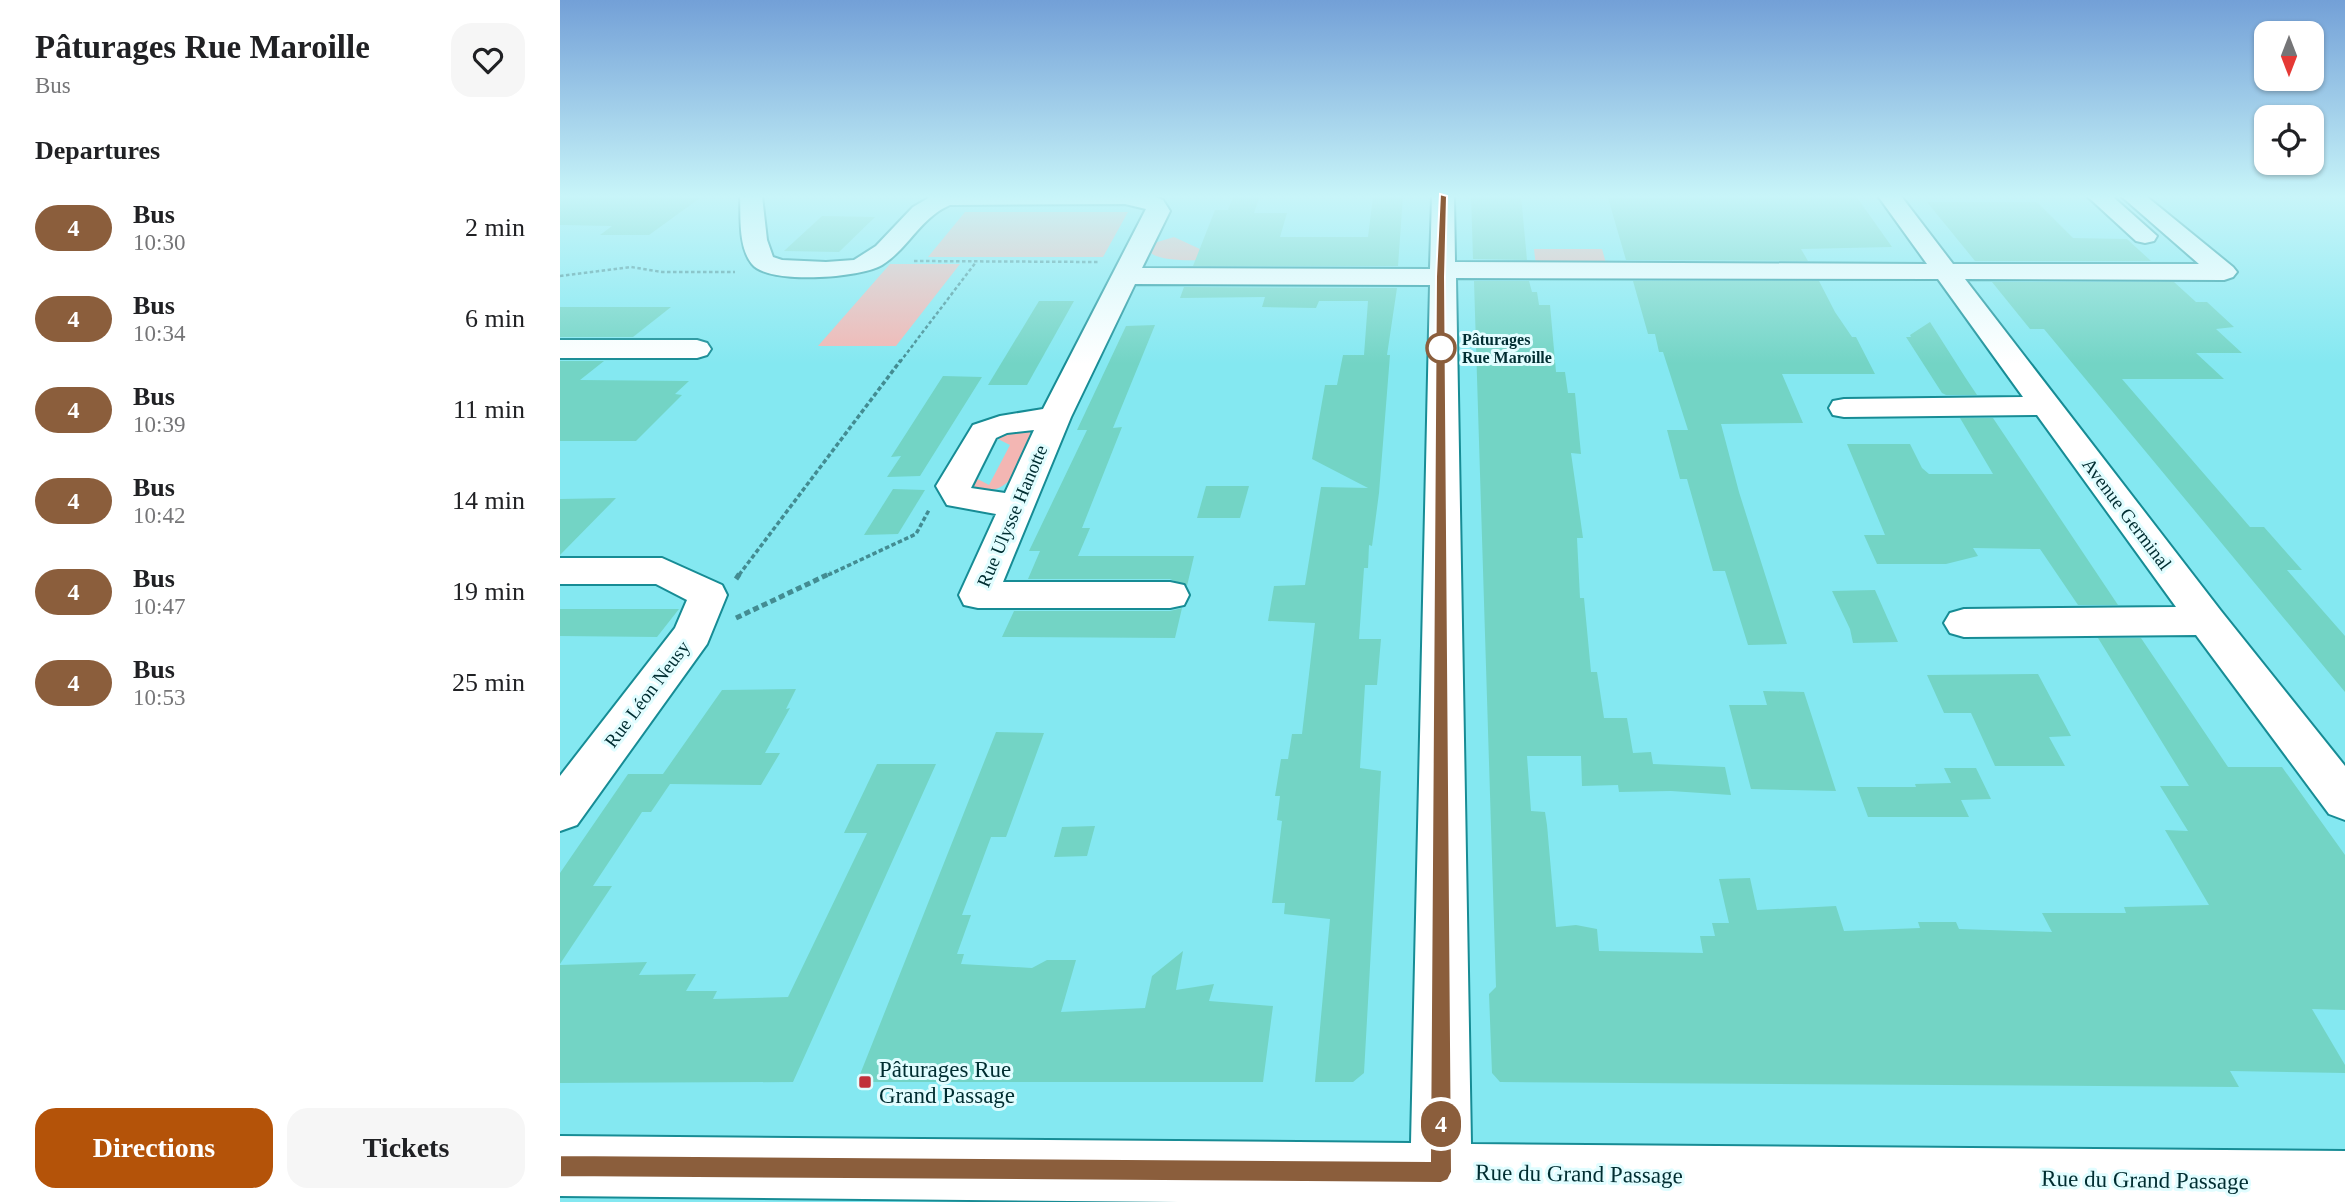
<!DOCTYPE html>
<html lang="en">
<head>
<meta charset="utf-8">
<style>
  :root { --surface:#fff; --page:#f6f6f6; --text:#202124; --muted:#757577; --accent:#b45309 }
  body { margin:0; font-family:"Times New Roman",serif; background:var(--page); color:var(--text); height:100vh; display:flex; flex-direction:column; font-size:26px; white-space:nowrap }
  * { box-sizing:border-box; margin:0 }
  p { font-size:23px; color:var(--muted) }
  .icon { flex:none; width:38px; height:38px; fill:none; stroke:currentColor; stroke-width:2; stroke-linecap:round; stroke-linejoin:round }
  .map { position:relative; flex:1; overflow:hidden }
  .side { display:flex; flex-direction:column; background:var(--surface); width:560px }
  .side>* { flex:none }
  .badge { padding:0 14px; border-radius:23px; font-size:24px; line-height:46px }
  .needle { width:46px; rotate:180deg }
  .controls { position:absolute; left:1694px; top:21px; display:grid; gap:14px }
  .controls a { display:grid; place-items:center; width:70px; height:70px; border-radius:14px; background:var(--surface); box-shadow:0 2px 5px #0004; font-size:35px }
  .map>.badge { position:absolute; translate:-50% -50%; box-shadow:0 0 0 4px #fff }
  h2 { padding:0 35px; font-size:26px; line-height:63px }
  .round { display:grid; place-items:center; flex:none; width:74px; height:74px; border-radius:21px; background:var(--page) }
  .head { display:flex; align-items:center; justify-content:space-between; height:119px; padding:0 35px }
  h1 { font-size:33px; font-weight:800; line-height:52px }
  .action { display:flex; gap:14px; margin-top:auto; padding:14px 35px }
  .action a { flex:1; height:80px; border-radius:21px; background:var(--accent); color:#fff; font-size:28px; font-weight:800; line-height:80px; text-align:center }
  .action a+a { background:var(--page); color:var(--text) }
  ul { padding:0; list-style:none }
  li { display:flex; align-items:center; gap:21px; height:91px; padding:0 35px }
  li div { flex:1 }
  li b { display:block; font-size:26px }
  li em { font-style:normal }
  li .badge { min-width:77px; font-weight:700; text-align:center }
  main { display:flex; flex:1; min-height:0 }
  .map>svg:first-child { display:block }
  .green { fill:#f3b6b3 }
  .building { fill:#73d4c5 }
  .lines { fill:none; stroke-linecap:round; stroke-linejoin:round }
  .minor-casing { stroke:#178c95; stroke-width:4 }
  .path-far2 { stroke:#438c92; stroke-width:2.5; stroke-dasharray:3.5 2.5; stroke-linecap:butt }
  .path-far1 { stroke:#438c92; stroke-width:3.5; stroke-dasharray:4.5 2.5; stroke-linecap:butt }
  .path { stroke:#438c92; stroke-width:5; stroke-dasharray:6 3.5; stroke-linecap:butt }
  .minor { fill:#fff; fill-rule:evenodd }
  .line { fill:#8b5e3c; stroke:#fff; stroke-width:2 }
  .stop-dot { fill:#fff; stroke:#8b5e3c; stroke-width:3.5 }
  .poi-dot { fill:#c13139; stroke:#e1fdff; stroke-width:2.5 }
  .labels { text-anchor:middle; dominant-baseline:central; stroke-width:6; stroke-linejoin:round; paint-order:stroke }
  .far-stop-label { font-size:16px; font-weight:bold; fill:#002d31; stroke:#e1fdff; text-anchor:start }
  .street-label { font-size:19px; fill:#002d31; stroke:#e1fdff }
  .near-poi-label { font-size:23px; fill:#002d31; stroke:#e1fdff; text-anchor:start }
  .near-street-label { font-size:23px; fill:#002d31; stroke:#e1fdff }
</style>
</head>
<body>
<main>
<section class="side">
<div class="head"><div><h1>Pâturages Rue Maroille</h1><p>Bus</p></div><a class="round"><svg class="icon" aria-label="heart" viewBox="0 0 24 24"><path d="M12 20l-8-8c-3-5 5-10 8-4 3-6 11-1 8 4z"/></svg></a></div>
<h2>Departures</h2>
<ul>
<li><span class="badge" style="background:#8b5e3c;color:#fff">4</span><div><b>Bus</b><p>10:30</p></div><em>2 min</em></li>
<li><span class="badge" style="background:#8b5e3c;color:#fff">4</span><div><b>Bus</b><p>10:34</p></div><em>6 min</em></li>
<li><span class="badge" style="background:#8b5e3c;color:#fff">4</span><div><b>Bus</b><p>10:39</p></div><em>11 min</em></li>
<li><span class="badge" style="background:#8b5e3c;color:#fff">4</span><div><b>Bus</b><p>10:42</p></div><em>14 min</em></li>
<li><span class="badge" style="background:#8b5e3c;color:#fff">4</span><div><b>Bus</b><p>10:47</p></div><em>19 min</em></li>
<li><span class="badge" style="background:#8b5e3c;color:#fff">4</span><div><b>Bus</b><p>10:53</p></div><em>25 min</em></li>
</ul>
<div class="action"><a>Directions</a><a>Tickets</a></div>
</section>
<div class="map">
<svg width="1785" height="1202" viewBox="0 0 1785 1202">
  <rect width="100%" height="100%" fill="#84e8f1"/>
  <g class="green">
    <polygon points="405,212 568,212 543,257 368,257"/>
    <path d="M 614,237 L 655,256 L 673,259 C 655,259 599,265 589,251 L 594,243 Z"/>
    <polygon points="974,249 1042,249 1047,267 976,266"/>
    <polygon points="330,264 400,264 336,346 258,346"/>
    <path d="M 465,429 L 470,432 L 472,439 C 457,471 451,496 411,490 L 408,474 L 429,485 L 450,445 L 436,438 L 436,434 Z"/>
  </g>
  <g class="building">
    <polygon points="0,196 126,196 123,198 140,198 89,235 40,235 52,226 0,225"/>
    <polygon points="673,196 700,196 694,213 727,213 720,237 808,237 813,196 843,196 838,266 633,266 655,210 668,210"/>
    <polygon points="911,196 961,196 967,260 913,259"/>
    <polygon points="1104,196 1296,196 1332,247 1241,249 1248,261 1066,260 1048,198 1106,198"/>
    <polygon points="1367,202 1477,202 1513,238 1567,239 1591,261 1415,261"/>
    <polygon points="262,216 315,217 279,252 224,251"/>
    <polygon points="914,281 969,281 972,292 977,292 979,305 990,305 996,372 1005,372 1008,393 1015,393 1021,454 1011,453 1023,538 1017,538 1020,598 1024,598 1031,672 1037,672 1044,718 1067,718 1073,753 1091,752 1093,764 1165,767 1171,795 1111,791 1059,792 1058,785 1022,786 1021,756 967,756 971,811 985,812 987,825 996,927 1016,925 1037,929 1039,951 1143,953 1140,936 1155,936 1152,923 1169,923 1159,879 1190,878 1197,910 1276,906 1284,931 1360,928 1358,922 1396,922 1399,929 1492,932 1482,913 1566,913 1564,907 1649,905 1605,830 1628,831 1600,786 1629,786 1538,638 1581,638 1668,767 1722,767 1785,855 1785,1010 1752,1009 1785,1065 1785,1073 1670,1071 1679,1087 940,1082 932,1073 929,994 936,987"/>
    <polygon points="1073,281 1259,281 1275,312 1292,337 1296,337 1315,374 1222,374 1243,423 1161,424 1179,492 1227,644 1188,645 1165,571 1153,571 1127,479 1120,479 1107,430 1128,430 1103,352 1099,352 1095,334 1088,334"/>
    <polygon points="1432,282 1614,282 1636,302 1647,302 1674,327 1656,329 1682,353 1636,353 1664,379 1562,379 1690,527 1704,527 1742,570 1727,570 1785,636 1785,692 1484,329 1470,329"/>
    <polygon points="624,287 837,288 827,355 830,355 819,493 812,546 809,545 808,568 804,568 799,639 821,639 817,685 805,685 800,768 821,771 804,1073 793,1082 755,1082 770,919 724,914 725,903 712,903 722,821 717,820 720,796 715,796 721,759 728,759 732,734 742,734 755,623 708,621 714,586 745,585 761,487 808,488 752,459 765,385 777,385 783,355 804,355 808,301 759,301 756,308 702,307 705,297 620,298"/>
    <polygon points="479,301 514,301 467,385 428,385"/>
    <polygon points="0,307 111,307 73,337 0,337"/>
    <polygon points="1370,322 1405,377 1417,395 1386,395 1382,393 1346,337 1351,337 1350,335"/>
    <polygon points="595,325 553,428 562,427 522,528 530,528 518,556 634,556 627,586 610,579 468,579 480,551 469,551 527,430 517,430 566,326"/>
    <polygon points="0,361 44,361 20,380 129,381 115,394 122,395 76,441 0,441"/>
    <polygon points="383,376 422,377 360,476 327,477 341,456 331,457"/>
    <polygon points="1400,418 1433,418 1558,605 1518,605 1480,549 1413,548 1418,556 1386,564 1317,564 1304,535 1325,535 1287,444 1350,444 1362,468 1369,474 1433,474"/>
    <polygon points="646,486 689,486 680,518 637,518"/>
    <polygon points="333,489 365,490 338,534 304,535"/>
    <polygon points="56,498 0,555 0,499"/>
    <polygon points="1315,590 1338,642 1293,643 1290,629 1272,591"/>
    <polygon points="622,608 615,638 442,637 454,611 610,611"/>
    <polygon points="0,609 119,609 97,637 0,636"/>
    <polygon points="1478,674 1511,736 1489,737 1505,766 1435,766 1411,713 1384,713 1367,675"/>
    <polygon points="236,689 226,709 230,708 205,753 220,753 201,785 110,784 91,812 82,812 33,886 52,886 0,964 0,873 68,774 103,774 162,690"/>
    <polygon points="1203,691 1244,692 1276,791 1191,789 1169,705 1207,705"/>
    <polygon points="436,732 484,733 446,837 431,837 402,915 411,915 397,954 404,954 401,964 472,968 487,960 516,960 501,1012 585,1008 592,976 623,951 616,990 654,984 649,1001 713,1006 703,1082 297,1082"/>
    <polygon points="317,764 376,764 233,1082 0,1083 0,965 87,962 79,975 136,974 126,991 157,991 153,999 228,997 307,833 284,833"/>
    <polygon points="1384,768 1416,768 1431,799 1401,800 1409,817 1308,817 1297,787 1356,787 1355,784 1391,783"/>
    <polygon points="535,826 527,856 494,857 502,827"/>
  </g>
  <g class="lines">
    <defs>
      <g id="minor">
        <path d="M 180,196 L 202,196 L 207,240 L 213,257 L 222,260 L 266,262 L 294,260 L 316,246 L 353,207 L 372,196 L 593,196 L 603,200 L 610,211 L 582,268 L 870,269 L 872,196 L 894,196 L 895,262 L 1367,264 L 1318,196 L 1341,196 L 1393,264 L 1639,264 L 1561,196 L 1586,196 L 1673,267 L 1677,272 L 1673,277 L 1664,280 L 1405,279 L 1661,611 L 1785,766 L 1785,820 L 1769,814 L 1636,635 L 1404,637 L 1390,633 L 1384,623 L 1390,613 L 1404,609 L 1616,607 L 1477,415 L 1284,417 L 1273,415 L 1269,408 L 1273,401 L 1284,399 L 1463,397 L 1378,279 L 896,278 L 911,1144 L 1785,1151 L 1785,1202 L 618,1202 L 0,1196 L 0,1136 L 851,1143 L 870,285 L 575,284 L 511,417 L 443,582 L 610,582 L 624,585 L 629,595 L 624,605 L 610,608 L 418,608 L 404,605 L 399,595 L 436,514 L 387,505 L 376,486 L 413,425 L 440,416 L 483,409 L 586,209 L 565,204 L 390,205 C 360,218 348,249 322,265 C 301,278 208,285 192,264 C 178,247 181,216 180,196 ZM 474,430 L 445,493 L 411,488 L 436,438 L 447,433 Z"/>
        <polygon points="1527,196 1552,196 1597,236 1594,241 1585,243 1576,241"/>
        <polygon points="0,340 137,340 147,343 151,349 147,355 137,358 0,358"/>
        <polygon points="0,558 102,558 162,585 167,595 147,644 17,825 0,831 0,776 115,628 127,600 96,584 0,584"/>
      </g>
    </defs>
    <use href="#minor" class="minor-casing"/>
    <g class="path-far2">
      <polyline points="354,261 538,262"/>
      <polyline points="0,276 71,267 102,272 175,272"/>
      <polyline points="340,362 416,262"/>
    </g>
    <g class="path-far1">
      <polyline points="179,575 341,360"/>
      <polyline points="268,575 356,534 369,510"/>
    </g>
    <g class="path">
      <polyline points="176,579 180,573"/>
      <polyline points="176,618 271,573"/>
    </g>
    <use href="#minor" class="minor"/>
  </g>
  <linearGradient id="sky" x2="0" y2="1"><stop stop-color="#73a0d7"/><stop offset="0.54" stop-color="#c8f5f9"/><stop offset="1" stop-color="#c8f5f9" stop-opacity="0"/></linearGradient>
  <rect width="1785" height="364" fill="url(#sky)"/>
  <polygon class="line" points="880,194 887,196 885,277 892,1172 888,1180 881,1183 0,1177 0,1155 870,1161 876,277"/>
  <circle class="stop-dot" cx="881" cy="348" r="14"/>
  <rect class="poi-dot" x="298" y="1075" width="14" height="14" rx="3.5"/>
  <g class="labels">
    <g class="far-stop-label">
      <text x="902" y="339">Pâturages<tspan x="902" dy="18">Rue Maroille</tspan></text>
    </g>
    <g class="street-label">
      <text transform="translate(1567 514) rotate(53)">Avenue Germinal</text>
      <text transform="translate(452 516) rotate(-67)">Rue Ulysse Hanotte</text>
      <text transform="translate(87 694) rotate(-53)">Rue Léon Neusy</text>
    </g>
    <g class="near-poi-label">
      <text x="319" y="1069">Pâturages Rue<tspan x="319" dy="26">Grand Passage</tspan></text>
    </g>
    <g class="near-street-label">
      <text transform="translate(1019 1174) rotate(1)">Rue du Grand Passage</text>
      <text transform="translate(1585 1180) rotate(1)">Rue du Grand Passage</text>
    </g>
  </g>
</svg>
<div class="controls">
<a><svg class="needle" viewBox="-14 -14 28 28"><path d="M0-13l5 13h-10z" fill="#e53935"/><path d="M0 13l5-13h-10z" fill="#757577"/></svg></a>
<a><svg class="icon" aria-label="locate" viewBox="0 0 24 24"><circle cx="12" cy="12" r="6"/><path d="M12 2v4M12 18v4M2 12h4M18 12h4"/></svg></a>
</div>
<b class="badge" style="left:881px;top:1124px;background:#8b5e3c;color:#fff">4</b>
</div>
</main>
</body>
</html>
